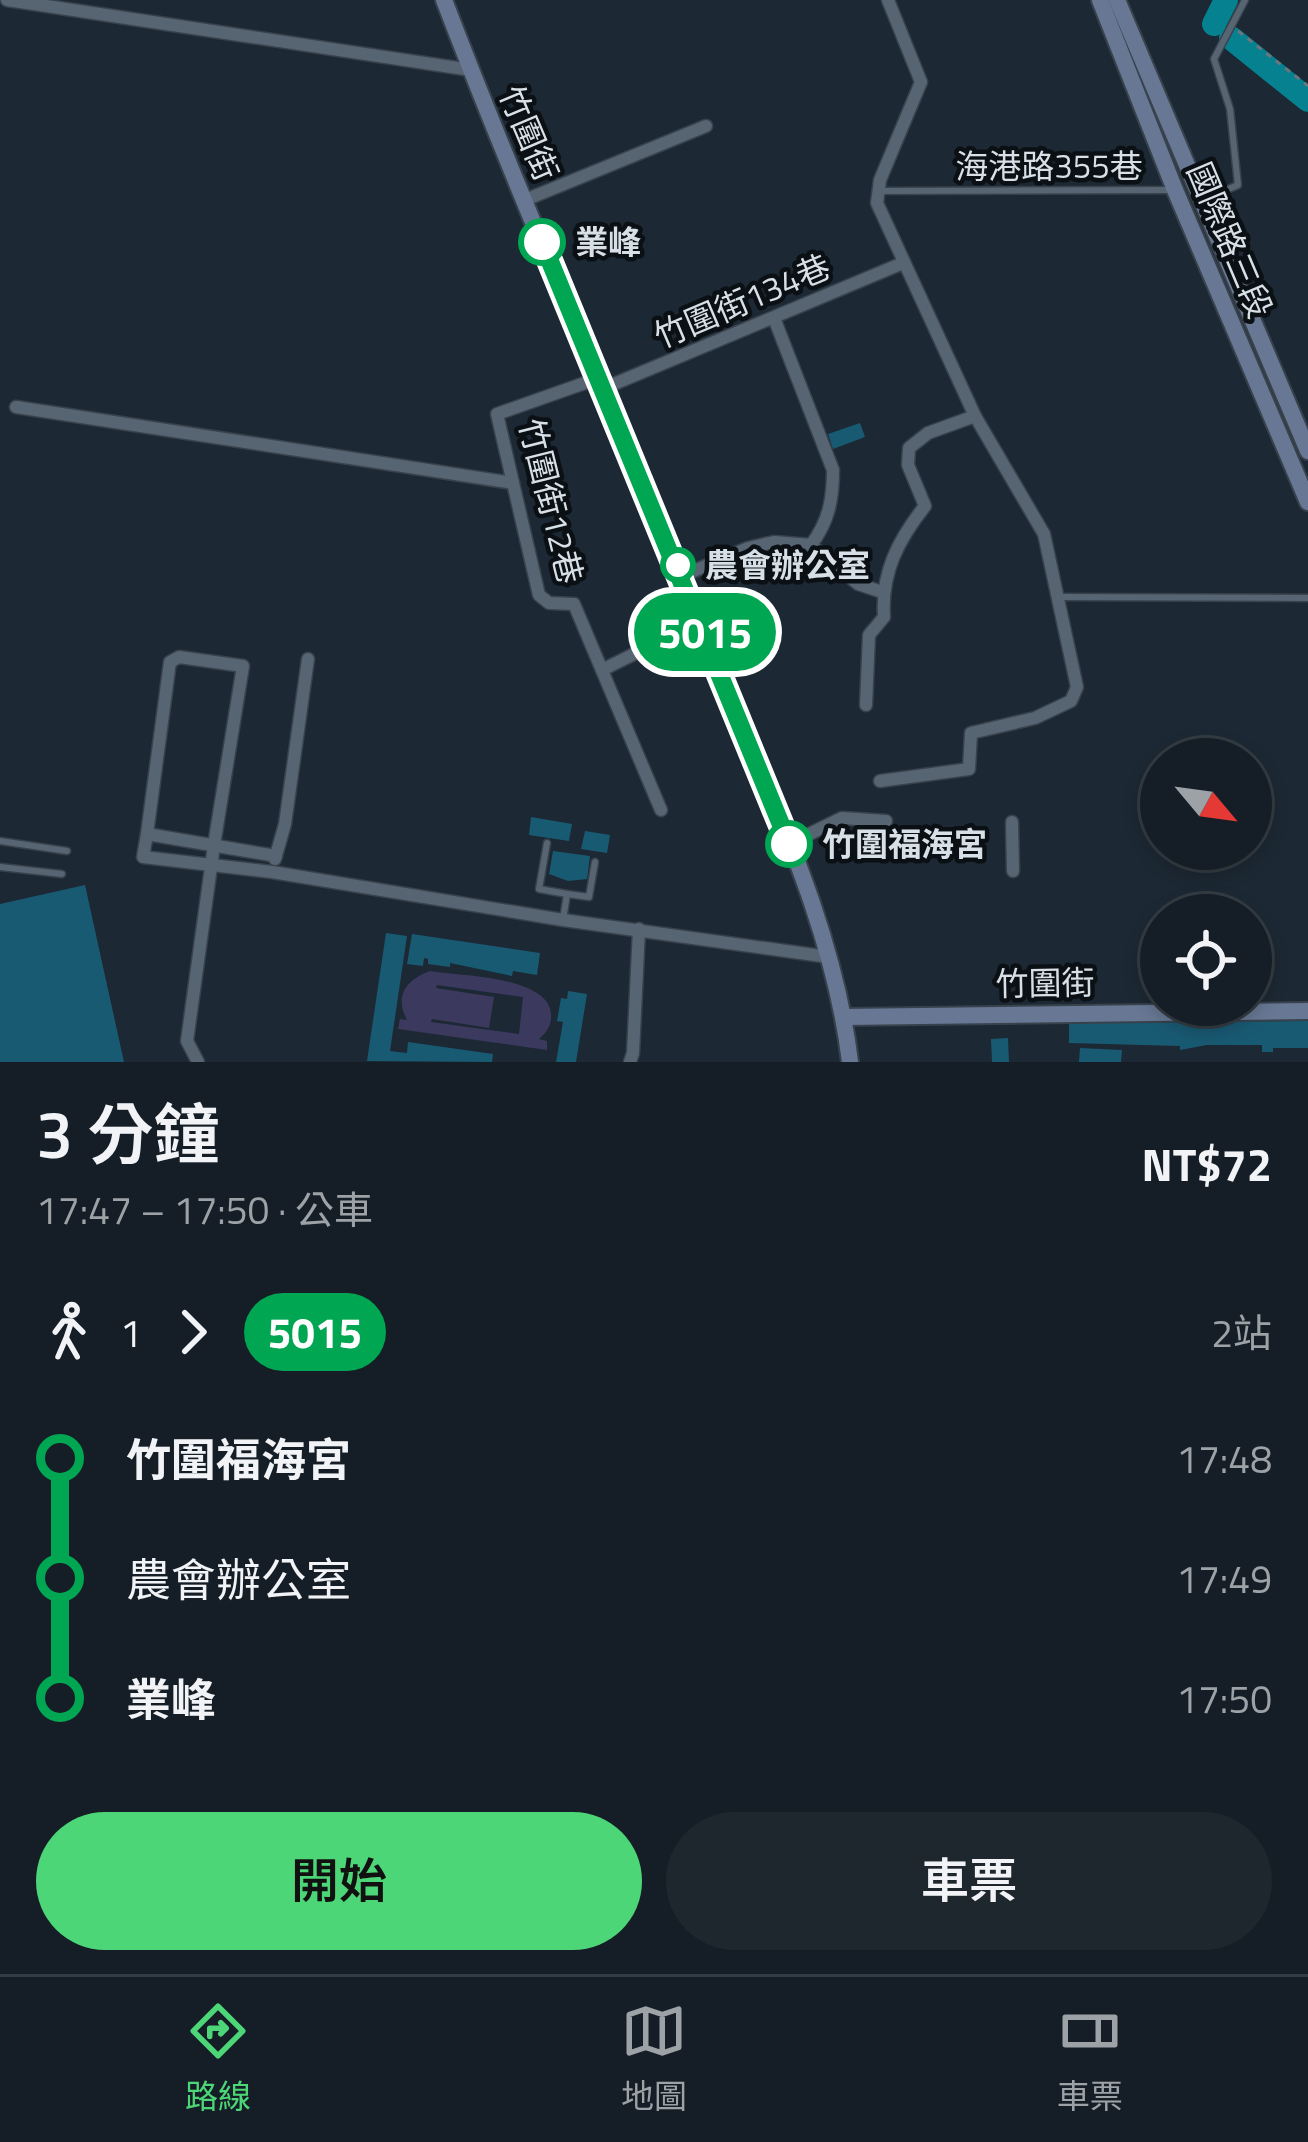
<!DOCTYPE html>
<html lang="zh-TW">
<head>
<meta charset="utf-8">
<style>
  :root { --surface:#151e26; --page:#1e272e; --text:#f1f3f6; --muted:#9da2a7; --line:#343c43; --accent:#4cd677 }
  body { margin:0; font-family:"Titillium Web","Noto Sans TC",sans-serif; background:var(--page); color:var(--text); height:100vh; display:flex; flex-direction:column; font-size:45px; white-space:nowrap }
  * { box-sizing:border-box; margin:0 }
  p { font-size:39px; color:var(--muted) }
  .icon { flex:none; width:66px; height:66px; fill:none; stroke:currentColor; stroke-width:2; stroke-linecap:round; stroke-linejoin:round }
  .map { position:relative; height:1062px; overflow:hidden }
  .details { display:flex; flex-direction:column; background:var(--surface); flex:1 }
  .details>* { flex:none }
  .badge { padding:0 24px; border-radius:39px; font-size:42px; line-height:78px }
  .needle { width:78px; rotate:119deg }
  .controls { position:absolute; left:1140px; top:738px; display:grid; gap:24px }
  .controls a { display:grid; place-items:center; width:132px; height:132px; border-radius:50%; background:var(--surface); box-shadow:0 6px 18px #0003,0 0 0 3px var(--line); font-size:60px }
  .map>.badge { position:absolute; translate:-50% -50%; box-shadow:0 0 0 6px #fff }
  .legs { display:flex; align-items:center; gap:18px; height:132px; padding:0 36px; font-size:39px }
  .legs p { margin-inline-start:auto }
  .summary { display:flex; align-items:center; justify-content:space-between; height:204px; padding:0 36px }
  h1 { font-size:66px; font-weight:600; line-height:90px }
  .cta { display:flex; gap:24px; margin-top:auto; padding:24px 36px }
  .cta a { flex:1; height:138px; border-radius:72px; background:var(--accent); color:#111; font-size:48px; font-weight:600; line-height:138px; text-align:center }
  .cta a+a { background:var(--page); color:var(--text) }
  ul { padding:0 36px; list-style:none }
  li { display:flex; align-items:center; gap:42px; height:120px; font-size:45px }
  li i { display:grid; place-items:center; width:18px; height:100%; margin:0 15px; background:currentColor }
  li i::after { content:''; width:30px; height:30px; margin:-15px; border:9px solid; border-radius:50%; background:var(--surface) }
  li p { margin-inline-start:auto }
  li:first-child i { background:linear-gradient(#0000 50%,currentColor 0) }
  li:last-child i { background:linear-gradient(currentColor 50%,#0000 0) }
  .tab-bar { display:flex; justify-content:space-around; align-items:center; height:168px; border-top:3px solid var(--line); background:var(--surface); font-size:33px; color:var(--muted) }
  .tab-bar a { display:grid; justify-items:center; gap:6px }
  .tab-bar .on { color:var(--accent) }
  .map>svg:first-child { display:block }
  .green { fill:#3c395e; fill-rule:evenodd }
  .lines { fill:none; stroke-linecap:round; stroke-linejoin:round }
  .river { stroke:#06818f; stroke-width:24 }
  .building { fill:#195a73 }
  .lane-casing { stroke:#38424c; stroke-width:9 }
  .street-casing { stroke:#38424c; stroke-width:15 }
  .secondary-casing { stroke:#38424c; stroke-width:20 }
  .path { stroke:#6b757f; stroke-width:3; stroke-dasharray:6 6; stroke-linecap:butt }
  .lane { stroke:#576472; stroke-width:6 }
  .street { stroke:#576472; stroke-width:12 }
  .secondary { stroke:#687894; stroke-width:16 }
  .line-1-casing { stroke:#fff; stroke-width:27 }
  .line-1 { stroke:#00a651; stroke-width:18 }
  .stop-1-dot { fill:#fff; stroke:#00a651; stroke-width:6 }
  .labels { text-anchor:middle; dominant-baseline:central; stroke-width:9; stroke-linejoin:round; paint-order:stroke }
  .street-label { font-size:33px; fill:#d7dfe7; stroke:#0b1015 }
  .stop-label { font-size:33px; font-weight:bold; fill:#d7dfe7; stroke:#0b1015; text-anchor:start }
</style>
</head>
<body>
<div class="map">
<svg width="1308" height="1062" viewBox="0 0 1308 1062">
  <rect width="100%" height="100%" fill="#1c2833"/>
  <path class="green" d="M 430,971 C 460,976 549,976 551,1014 C 552,1025 547,1032 539,1039 L 547,1041 L 547,1050 L 398,1029 L 400,1019 L 407,1020 C 394,996 406,980 430,971 ZM 437,985 L 523,997 L 519,1034 L 431,1022 L 432,1019 L 489,1028 L 494,997 L 436,988 Z"/>
  <g class="lines">
    <g class="river">
      <polyline points="1214,24 1226,0"/>
      <polyline points="1231,38 1308,100"/>
    </g>
  </g>
  <g class="building">
    <polygon points="860,423 865,437 833,449 828,434"/>
    <polygon points="531,817 572,824 569,841 529,835"/>
    <polygon points="585,831 610,835 607,853 581,849"/>
    <polygon points="553,851 590,856 587,879 568,881 549,874"/>
    <polygon points="85,885 124,1062 0,1062 0,904"/>
    <polygon points="386,933 407,936 390,1051 407,1053 408,1042 493,1054 492,1062 367,1061"/>
    <polygon points="412,934 540,953 537,975 513,971 512,976 450,963 450,967 428,964 428,959 424,958 423,966 407,964"/>
    <polygon points="568,991 587,994 576,1062 556,1062 563,1022 557,1021 561,998 567,999"/>
    <polygon points="1308,1021 1308,1048 1273,1048 1273,1052 1262,1052 1262,1045 1207,1045 1180,1050 1180,1046 1069,1043 1069,1022"/>
    <polygon points="1008,1038 1009,1062 992,1062 991,1039"/>
    <polygon points="1080,1048 1122,1050 1121,1062 1079,1062"/>
  </g>
  <g class="lines">
    <defs>
      <g id="lane">
        <polyline points="1198,189 1224,191 1238,185 1230,109 1214,59 1245,0"/>
        <polyline points="880,191 1173,190"/>
        <polyline points="1059,597 1308,598"/>
        <polyline points="0,841 67,851"/>
        <polyline points="547,843 539,889 567,894 563,920"/>
        <polyline points="0,867 62,874"/>
        <polyline points="567,894 589,897 595,862"/>
      </g>
      <g id="street">
        <polyline points="7,0 471,70"/>
        <polyline points="525,200 706,126"/>
        <polyline points="599,378 497,414 539,595 549,603 574,604 661,810"/>
        <polyline points="602,389 903,263"/>
        <polyline points="16,407 513,483"/>
        <polyline points="811,545 858,584 882,592"/>
        <path d="M 682,576 L 748,548 L 774,542 L 811,545 C 829,521 833,499 833,470 L 774,318"/>
        <polyline points="602,670 700,621"/>
        <path d="M 866,705 L 869,635 L 884,617 C 881,573 898,540 925,506 L 908,465 L 909,448 L 928,433 L 975,416"/>
        <polyline points="880,781 969,769 971,733 1035,718 1071,701 1077,687 1044,534 975,416 877,203 880,180 921,82 888,0"/>
        <polyline points="1012,822 1013,871"/>
        <polyline points="147,834 143,857 272,872 563,920 829,957"/>
        <polyline points="789,844 842,818 886,821"/>
        <polyline points="275,859 285,824 308,659"/>
        <polyline points="198,1062 187,1041 211,867 214,845 243,666 179,657 170,662 147,834 276,856"/>
        <polyline points="630,1062 633,1053 639,929"/>
      </g>
      <g id="secondary">
        <path d="M 444,0 C 532,230 633,454 725,683 C 774,806 834,929 850,1062"/>
        <polyline points="1100,0 1175,190 1308,502"/>
        <polyline points="1117,0 1308,451"/>
        <polyline points="844,1017 1308,1011"/>
      </g>
    </defs>
    <use href="#lane" class="lane-casing"/>
    <use href="#street" class="street-casing"/>
    <use href="#secondary" class="secondary-casing"/>
    <polyline class="path" points="1238,31 1308,86"/>
    <use href="#lane" class="lane"/>
    <use href="#street" class="street"/>
    <use href="#secondary" class="secondary"/>
  </g>
  <g class="lines">
    <defs>
      <polyline id="line-1" points="542,242 789,844"/>
    </defs>
    <use href="#line-1" class="line-1-casing"/>
    <use href="#line-1" class="line-1"/>
  </g>
  <g class="stop-1-dot">
    <circle cx="542" cy="242" r="21"/>
    <circle cx="678" cy="565" r="15"/>
    <circle cx="789" cy="844" r="21"/>
  </g>
  <g class="labels">
    <g class="street-label">
      <text transform="translate(529 133) rotate(67)">竹圍街</text>
      <text x="1049" y="166">海港路355巷</text>
      <text transform="translate(1230 240) rotate(67)">國際路三段</text>
      <text transform="translate(742 301) rotate(-23)">竹圍街134巷</text>
      <text transform="translate(551 501) rotate(76)">竹圍街12巷</text>
      <text transform="translate(1045 983) rotate(-1)">竹圍街</text>
    </g>
    <g class="stop-label">
      <text x="575" y="242">業峰</text>
      <text x="705" y="565">農會辦公室</text>
      <text x="822" y="844">竹圍福海宮</text>
    </g>
  </g>
</svg>
<div class="controls">
<a><svg class="needle" viewBox="-14 -14 28 28"><path d="M0-13l5 13h-10z" fill="#e53935"/><path d="M0 13l5-13h-10z" fill="#9da2a7"/></svg></a>
<a><svg class="icon" aria-label="locate" viewBox="0 0 24 24"><circle cx="12" cy="12" r="6"/><path d="M12 2v4M12 18v4M2 12h4M18 12h4"/></svg></a>
</div>
<b class="badge" style="left:705px;top:632px;background:#00a651;color:#fff">5015</b>
</div>
<section class="details">
<div class="summary"><div><h1>3 分鐘</h1><p>17:47 – 17:50 · 公車</p></div><b>NT$72</b></div>
<div class="legs"><svg class="icon" aria-label="walk" viewBox="0 0 24 24"><circle cx="13" cy="4" r="2"/><path d="M13 8l-2 6 4 7M11 14l-3 7M7 12l3-4h3l4 4"/></svg>1<svg class="icon" aria-label="forward" viewBox="0 0 24 24"><path d="M9 5l7 7-7 7"/></svg><b class="badge" style="background:#00a651;color:#fff">5015</b><p>2站</p></div>
<ul>
<li><i style="color:#00a651"></i><b>竹圍福海宮</b><p>17:48</p></li>
<li><i style="color:#00a651"></i><span>農會辦公室</span><p>17:49</p></li>
<li><i style="color:#00a651"></i><b>業峰</b><p>17:50</p></li>
</ul>
<div class="cta"><a>開始</a><a>車票</a></div>
</section>
<nav class="tab-bar">
<a class="on"><svg class="icon" aria-label="directions" viewBox="0 0 24 24"><path d="M12 3l9 9-9 9-9-9zM9 14v-3h6M13 9l2 2-2 2"/></svg>路線</a>
<a><svg class="icon" aria-label="map" viewBox="0 0 24 24"><path d="M3 6l6-2 6 2 6-2v14l-6 2-6-2-6 2zM9 4v14M15 6v14"/></svg>地圖</a>
<a><svg class="icon" aria-label="tickets" viewBox="0 0 24 24"><path d="M3 7h18v10H3zM15 7v10"/></svg>車票</a>
</nav>
</body>
</html>
